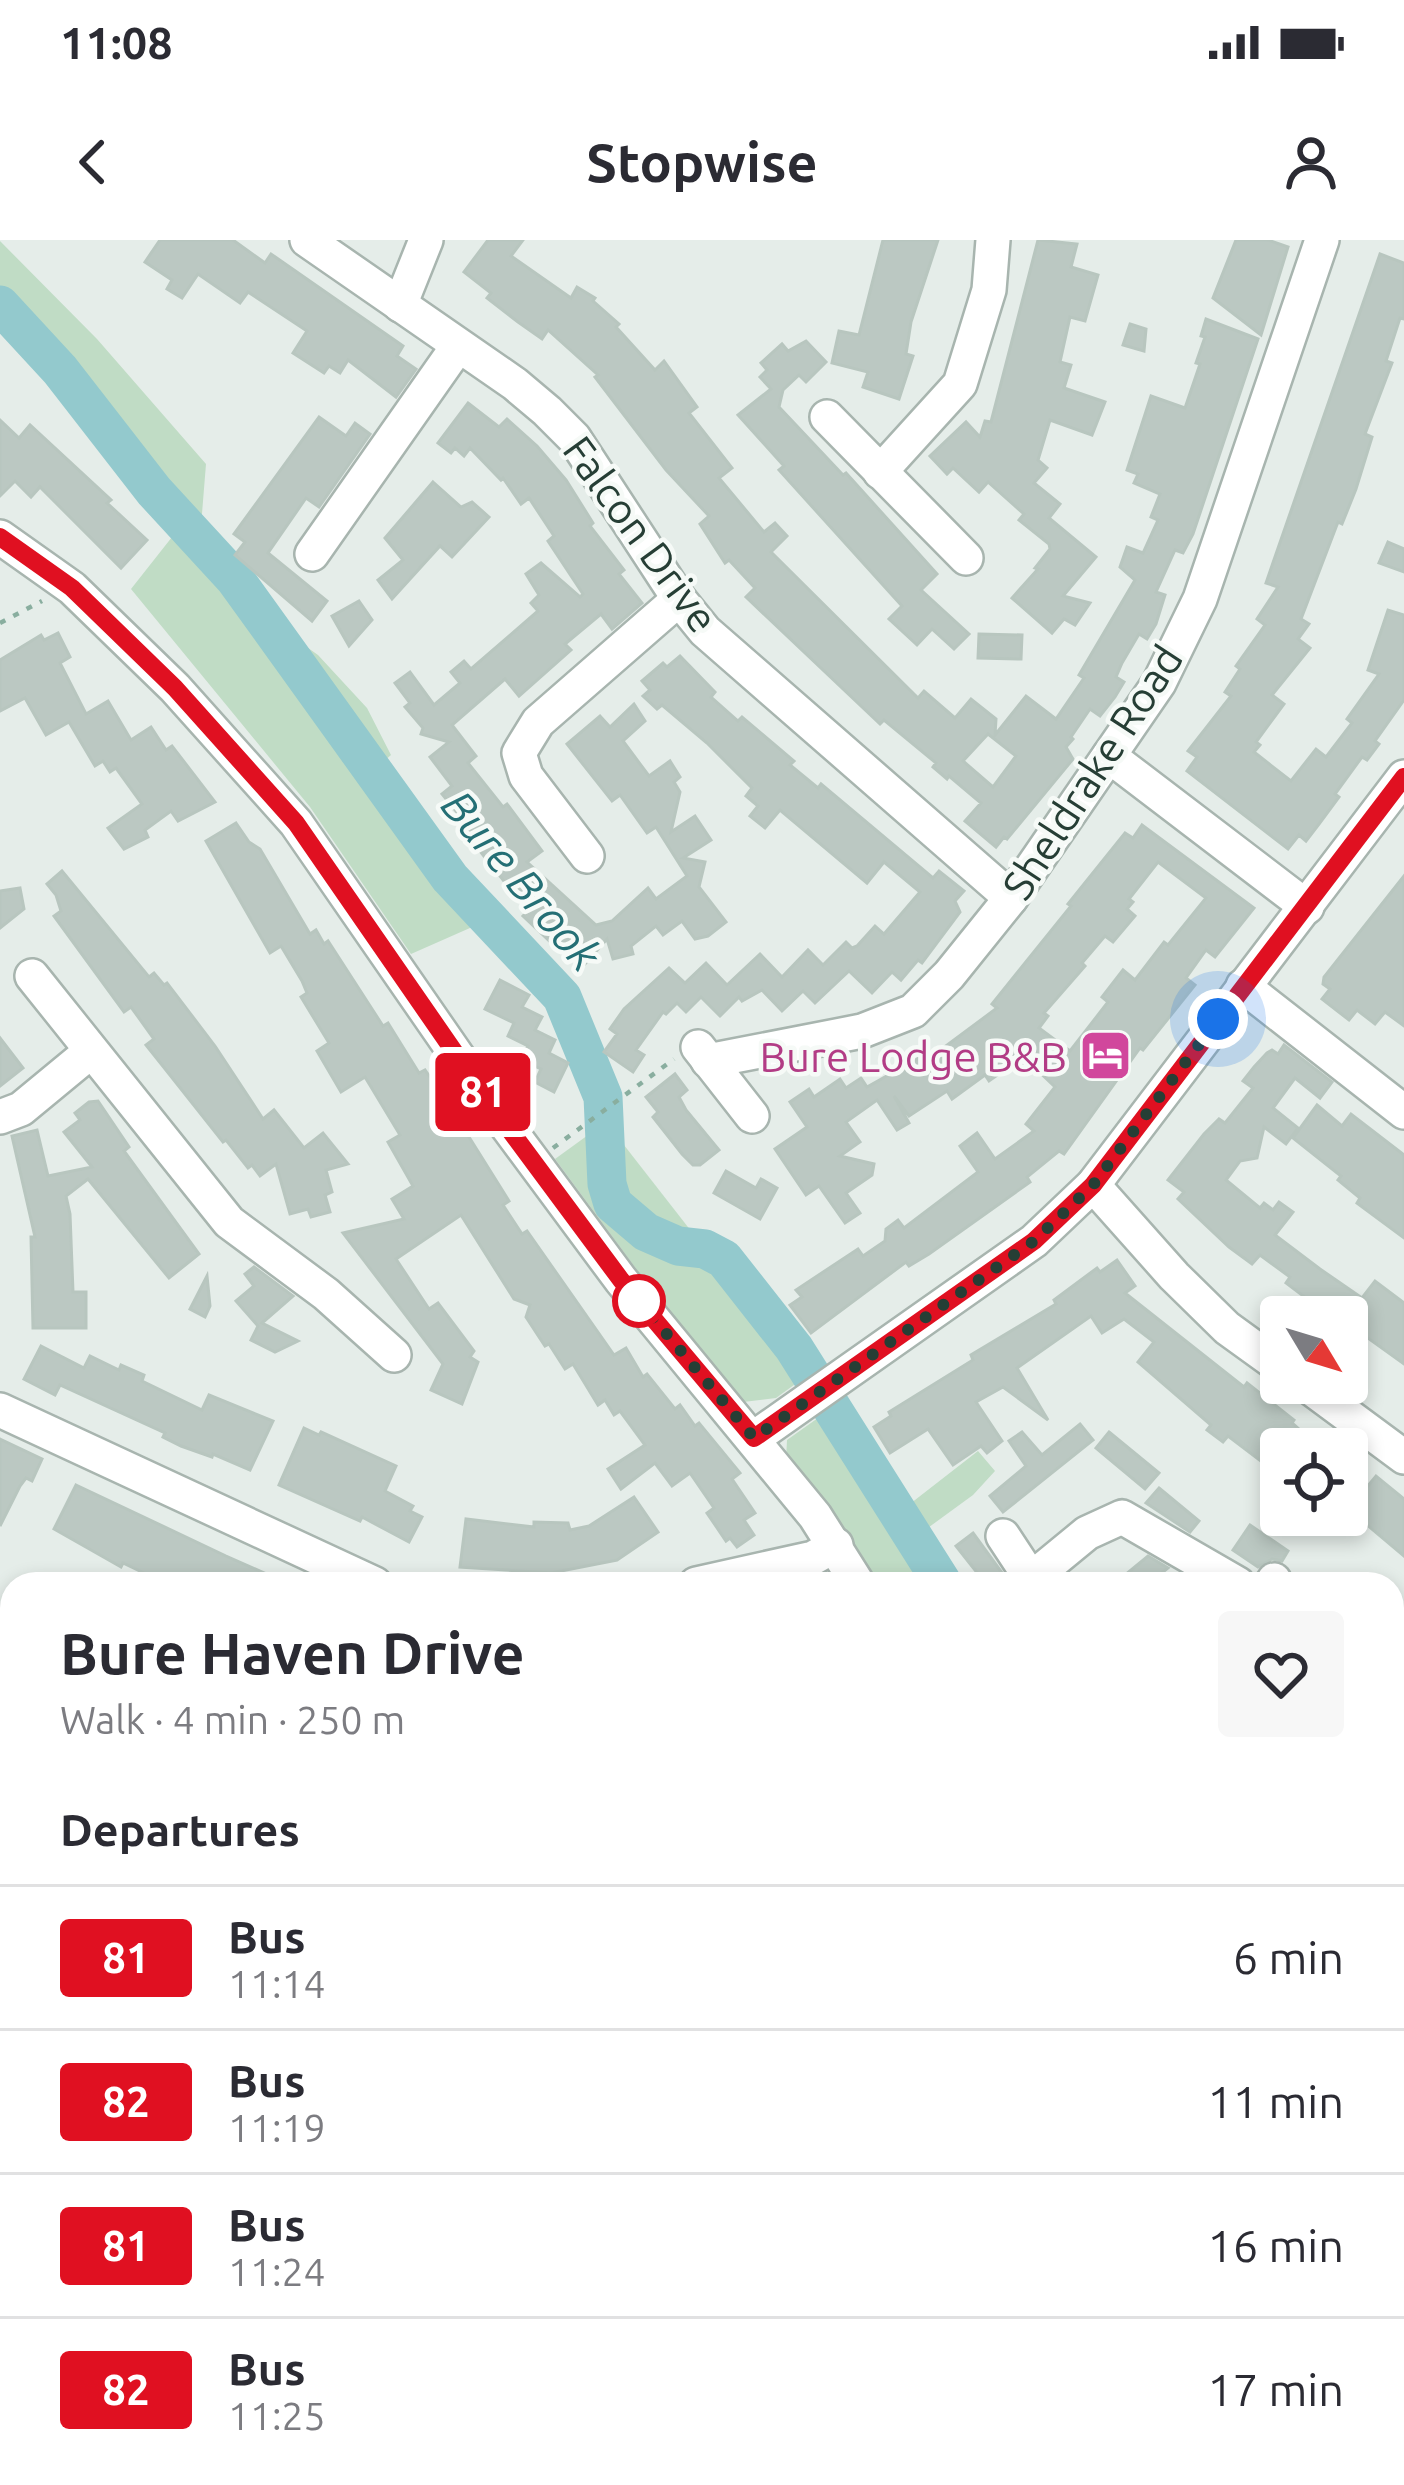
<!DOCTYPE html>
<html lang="en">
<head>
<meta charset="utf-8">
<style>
  :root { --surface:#fff; --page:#f7f7f7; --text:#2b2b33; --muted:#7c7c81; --line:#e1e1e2 }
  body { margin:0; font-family:Ubuntu,sans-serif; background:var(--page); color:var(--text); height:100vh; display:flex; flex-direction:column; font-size:45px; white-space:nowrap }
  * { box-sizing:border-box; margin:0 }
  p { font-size:39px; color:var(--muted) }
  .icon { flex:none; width:66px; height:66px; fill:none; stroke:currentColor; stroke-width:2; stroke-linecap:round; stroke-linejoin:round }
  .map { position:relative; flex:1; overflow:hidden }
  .panel { position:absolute; left:0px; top:1332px; width:1404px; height:915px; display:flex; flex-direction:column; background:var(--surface); border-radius:36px 36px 0 0; box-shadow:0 6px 18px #0003 }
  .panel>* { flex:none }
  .badge { padding:0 24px; border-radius:9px; font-size:42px; line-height:78px }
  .needle { width:78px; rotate:128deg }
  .tools { position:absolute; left:1260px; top:1056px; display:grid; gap:24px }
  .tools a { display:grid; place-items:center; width:108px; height:108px; border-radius:12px; background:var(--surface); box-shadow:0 6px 18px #0003; font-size:60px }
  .you { position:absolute; width:60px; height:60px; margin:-30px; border:9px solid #fff; border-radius:50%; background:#1a73e8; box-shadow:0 0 0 18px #1a73e833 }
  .map>.badge { position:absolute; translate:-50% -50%; box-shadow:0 0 0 6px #fff }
  h2 { padding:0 60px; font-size:45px; line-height:108px }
  .round { display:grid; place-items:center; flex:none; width:126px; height:126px; border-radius:12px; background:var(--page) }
  .overview { display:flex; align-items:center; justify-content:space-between; height:204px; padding:0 60px }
  h1 { font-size:57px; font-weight:700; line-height:90px }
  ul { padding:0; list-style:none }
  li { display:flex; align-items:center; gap:36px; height:144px; padding:0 60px; border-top:3px solid var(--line) }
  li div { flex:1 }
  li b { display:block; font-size:45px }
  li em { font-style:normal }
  li .badge { min-width:132px; font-weight:700; text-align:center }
  .status { display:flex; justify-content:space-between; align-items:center; height:84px; padding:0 60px; background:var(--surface); direction:ltr }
  .status svg { height:33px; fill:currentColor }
  header { display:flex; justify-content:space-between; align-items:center; height:156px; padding:0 60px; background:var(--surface); font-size:54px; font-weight:700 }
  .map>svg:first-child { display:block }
  .green { fill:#c0dcc5 }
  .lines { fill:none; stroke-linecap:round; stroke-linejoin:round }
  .river { stroke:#93c9cd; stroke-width:39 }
  .building { fill:#bbc8c2; stroke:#b8c6bf; stroke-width:3; fill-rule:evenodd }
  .minor-casing { stroke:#a8b5af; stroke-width:38 }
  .path { stroke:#89ae9f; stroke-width:4.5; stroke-dasharray:6 9; stroke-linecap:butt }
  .minor { stroke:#fff; stroke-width:33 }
  .line-casing { stroke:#fff; stroke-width:27 }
  .line { stroke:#e01021; stroke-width:18 }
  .walk { stroke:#263e35; stroke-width:12; stroke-dasharray:0 21.6 }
  .stop-dot { fill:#fff; stroke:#e01021; stroke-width:6 }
  .labels { text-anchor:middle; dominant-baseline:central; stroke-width:9; stroke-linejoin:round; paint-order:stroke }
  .street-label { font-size:42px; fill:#263e35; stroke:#f6faf7 }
  .hotel-label { font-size:42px; fill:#b23c85; stroke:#f6faf7; text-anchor:end }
  .water-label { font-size:45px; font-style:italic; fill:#246f75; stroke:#f6faf7 }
</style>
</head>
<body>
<div class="status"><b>11:08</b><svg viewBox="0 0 49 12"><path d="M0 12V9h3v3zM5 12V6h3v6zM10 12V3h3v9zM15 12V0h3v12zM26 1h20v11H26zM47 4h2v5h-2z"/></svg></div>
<header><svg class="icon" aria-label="back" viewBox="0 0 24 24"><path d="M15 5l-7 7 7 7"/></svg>Stopwise<svg class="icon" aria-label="person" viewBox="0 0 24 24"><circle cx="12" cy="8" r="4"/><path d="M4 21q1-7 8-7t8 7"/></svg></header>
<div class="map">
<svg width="1404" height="2245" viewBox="0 0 1404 2245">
  <rect width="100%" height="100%" fill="#e5ede9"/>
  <g class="green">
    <polygon points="0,1 97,99 206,224 201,286 294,398 318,415 367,468 391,515 383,522 484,668 479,684 411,714 310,567 131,349 187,278 0,58"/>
    <polygon points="606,882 805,1137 776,1158 735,1163 555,919"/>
    <polygon points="839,1163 906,1267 978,1211 995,1231 973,1255 925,1290 954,1344 876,1344 835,1279 786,1220 787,1200"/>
    <polygon points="1404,1812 1404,2060 1392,2070 1392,1818"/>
    <polygon points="1268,2235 1383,2235 1389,2245 1279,2245"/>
  </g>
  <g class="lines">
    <g class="river">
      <polyline points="0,65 60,130 154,251 235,339 450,638 562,757 603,857 607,944 613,964 646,992 678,1006 705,1009 724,1019 794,1108 943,1344"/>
      <polyline points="1360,2235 1365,2245"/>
    </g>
  </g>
  <g class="building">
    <polygon points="160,0 233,0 265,23 271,14 403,106 397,116 416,129 396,157 348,120 340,133 329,126 324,133 293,113 307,91 248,52 240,63 198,34 182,58 167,49 172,40 145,22"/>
    <path d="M 488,0 L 523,0 L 511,16 L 571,58 L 577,47 L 595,58 L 593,61 L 619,84 L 616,87 L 655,130 L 664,121 L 697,167 L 689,173 L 732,228 L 719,238 L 764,292 L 775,283 L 787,296 L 771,312 L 918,458 L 924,451 L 955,478 L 971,459 L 996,479 L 995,495 L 1026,456 L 1056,479 L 1084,438 L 1079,435 L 1135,340 L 1120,327 L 1127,307 L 1143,313 L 1158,280 L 1151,277 L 1160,254 L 1134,243 L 1138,234 L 1127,230 L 1151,156 L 1185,168 L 1200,124 L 1196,123 L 1205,97 L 1201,96 L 1206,79 L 1258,99 L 1193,294 L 1183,313 L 1175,310 L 1156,352 L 1165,355 L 1156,384 L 1147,399 L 1139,394 L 1122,423 L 1116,437 L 1124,442 L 1115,457 L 1100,476 L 1090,469 L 1071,497 L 1073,499 L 1066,507 L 1073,519 L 1007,599 L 1004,597 L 996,607 L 965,581 L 981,563 L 949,536 L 947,539 L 933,527 L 936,523 L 884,480 L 880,484 L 746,357 L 755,348 L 729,320 L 725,323 L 700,284 L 709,276 L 666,230 L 595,137 L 598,135 L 548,90 L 542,99 L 518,82 L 487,58 L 491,53 L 464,32 ZM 988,494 L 1016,516 L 993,547 L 963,521 Z"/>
    <polygon points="883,0 938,0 911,82 906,114 913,116 899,159 863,147 868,132 832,123 839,91 859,95"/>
    <polygon points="1038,0 1077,4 1071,27 1098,35 1085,81 1070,77 1060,122 1071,125 1064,148 1105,162 1092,195 1050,180 1038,220 1047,228 1034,243 1060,264 1049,278 1096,317 1063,356 1090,363 1075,385 1064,379 1052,393 1012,358 1038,329 1035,328 1050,309 1049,304 1019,280 1024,274 988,242 979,252 953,228 947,234 930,216 966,182 980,197 985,181 991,182"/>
    <polygon points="1236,0 1268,0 1288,7 1261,95 1213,58"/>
    <polygon points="1380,14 1404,23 1404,79 1400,78 1386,121 1392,123 1365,194 1372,197 1356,249 1342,284 1338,282 1301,379 1309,384 1298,399 1310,408 1272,455 1284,464 1256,502 1260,505 1254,512 1291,541 1316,509 1326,517 1352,483 1347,479 1379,434 1368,430 1388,370 1404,375 1404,460 1375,501 1379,504 1367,520 1362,517 1335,554 1339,557 1319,584 1306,601 1299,595 1288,609 1187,531 1197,517 1188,511 1231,456 1225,452 1240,429 1236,426 1265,385 1257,379 1278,347 1266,343"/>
    <polygon points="1130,84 1146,89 1144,111 1123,105"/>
    <polygon points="806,101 826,122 806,142 799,135 783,150 779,167 843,235 846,233 937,334 921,350 969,394 954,409 932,389 917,405 889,379 902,366 779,230 784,226 738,175 771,149 760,137 767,130 761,123 782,104 788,111"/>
    <polygon points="468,163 499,187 507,179 537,206 566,240 593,283 590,286 624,330 619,334 642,363 612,389 601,374 565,404 571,410 519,456 505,439 452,485 476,516 468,523 503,567 507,564 542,611 527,622 596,685 612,681 648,648 656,659 687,636 656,587 647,593 620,555 612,561 567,504 600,476 610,487 634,464 645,481 623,501 649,536 670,521 680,537 674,542 680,552 671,592 695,576 711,600 683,618 705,622 699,647 726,682 708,696 695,699 682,681 663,695 656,686 631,706 633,714 613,719 607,699 585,724 564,706 560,711 523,676 528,671 455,580 460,576 442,554 452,546 430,517 449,502 421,494 423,488 405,467 410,463 395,443 410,432 434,465 460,443 451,432 464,421 471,429 538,371 531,363 539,355 526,334 541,323 580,357 583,354 548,301 554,296 529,258 521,264 503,238 501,240 470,208 464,216 455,208 451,213 438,203"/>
    <polygon points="319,177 346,196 355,183 370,194 319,267 306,258 268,313 327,361 312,381 235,315 245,302 234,294"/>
    <polygon points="0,180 19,198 30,185 111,260 107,263 147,300 121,328 40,247 31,257 15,241 0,256"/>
    <polygon points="433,242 461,267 472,262 489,277 452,317 440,306 392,359 378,340 403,320 385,298"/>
    <polygon points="1388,302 1404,309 1404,332 1379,323"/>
    <polygon points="359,361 372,380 349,406 332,376"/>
    <polygon points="58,393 70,417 60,423 86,474 108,461 131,500 151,487 166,510 172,506 215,562 178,581 171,571 145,590 148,597 124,609 108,588 142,564 116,528 110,532 103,521 95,526 69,482 46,495 25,458 0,471 0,420 41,395 44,400"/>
    <polygon points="979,394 1022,395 1021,419 978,418"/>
    <polygon points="680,416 715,452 711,457 738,481 742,477 794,521 790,525 818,548 821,544 933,638 939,631 964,651 955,661 960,672 922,723 918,720 901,740 892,732 872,753 849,731 815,763 803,751 782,771 762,750 742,761 739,757 720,776 701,757 686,772 677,763 666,774 663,772 636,810 644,815 633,832 604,812 617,794 610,789 624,769 669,728 685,743 706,723 727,745 760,714 782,737 808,710 823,725 846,702 852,708 857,706 875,686 884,694 920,652 884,622 867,643 780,570 765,588 750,576 758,566 746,556 752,548 707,503 662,465 657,469 643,456 650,450 642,441 663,423 667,427"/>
    <polygon points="236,583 249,602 260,609 310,694 316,690 324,704 328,701 383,786 388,783 419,833 425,830 444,857 509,961 503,965 522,994 527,991 614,1115 626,1108 643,1137 647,1134 675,1169 680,1165 695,1186 699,1183 740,1233 732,1239 755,1273 744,1280 754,1295 737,1307 730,1298 726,1301 707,1273 714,1268 690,1233 672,1246 655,1223 621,1249 608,1229 645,1205 620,1171 614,1175 605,1160 598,1165 573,1124 565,1129 549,1104 545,1106 526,1077 530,1065 514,1059 461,975 396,1019 429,1069 438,1063 474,1111 470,1117 478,1122 462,1164 431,1150 443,1124 343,993 404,979 392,959 413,946 388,902 400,895 365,837 341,852 317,811 329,803 301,757 307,753 302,741 281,706 270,713 206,601"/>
    <path d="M 1142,585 L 1254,668 L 1215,717 L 1206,710 L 1186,738 L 1195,745 L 1143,810 L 1140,808 L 1064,914 L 1059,911 L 1027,937 L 1030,942 L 929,1014 L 909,1026 L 906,1022 L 811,1093 L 790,1065 L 802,1057 L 796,1050 L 858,1009 L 863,1016 L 885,1001 L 886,989 L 898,980 L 904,988 L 978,932 L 960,906 L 977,893 L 995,919 L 1034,891 L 1026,884 L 1055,847 L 1033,826 L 1026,833 L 1016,822 L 989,841 L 985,835 L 952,859 L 947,851 L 909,876 L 894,856 L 909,883 L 897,890 L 877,860 L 846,882 L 860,902 L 840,916 L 874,924 L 872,935 L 846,953 L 860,973 L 845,983 L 819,946 L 806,955 L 775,909 L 807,887 L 790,862 L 809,849 L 814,857 L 840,839 L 846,848 L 861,838 L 867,847 L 919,818 L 923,823 L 997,768 L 992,764 L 1071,666 L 1068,664 L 1125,593 L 1133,598 ZM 1158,622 L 1206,658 L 1168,705 L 1164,702 L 1135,740 L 1123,730 L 1102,757 L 1108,762 L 1070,811 L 1039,788 L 1048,776 L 1044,773 L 1085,726 L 1082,723 L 1105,696 L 1113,702 L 1135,676 L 1127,669 L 1133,662 L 1129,659 Z"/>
    <polygon points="62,631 149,737 154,733 164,745 167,743 215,806 263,879 274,870 304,908 323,893 348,924 326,930 332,952 325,955 330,972 311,977 308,969 290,974 276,924 260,936 252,925 248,928 226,900 223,902 162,825 146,805 154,799 131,767 124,772 54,676 61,671 56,655 47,644"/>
    <polygon points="1404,636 1404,786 1385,772 1375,784 1357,770 1349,780 1322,759 1330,749 1323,744 1324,737"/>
    <polygon points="20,648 24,669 0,688 0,651"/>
    <polygon points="500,740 529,755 522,767 542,777 535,790 555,800 549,813 568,823 554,852 535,842 541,829 521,820 528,806 508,796 514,783 485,769"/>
    <polygon points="0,798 23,828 0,846"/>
    <polygon points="1284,805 1332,842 1320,858 1295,838 1273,868 1298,888 1286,904 1264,887 1257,918 1240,921 1226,940 1260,968 1264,963 1273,970 1279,962 1293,972 1275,995 1320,1029 1362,1058 1375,1041 1404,1063 1404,1124 1347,1083 1347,1077 1331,1077 1286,1043 1290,1037 1260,1015 1252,1024 1229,1007 1178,959 1184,952 1168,940 1204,894 1219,879 1225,883 1253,848 1243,841 1254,827 1267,813 1272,810 1278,814"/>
    <polygon points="675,834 687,850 679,857 686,870 719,910 700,925 693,925 682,914 653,877 658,872 646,857"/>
    <polygon points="98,861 129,907 124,911 199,1014 169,1038 88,939 66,956 70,974 73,1052 86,1052 86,1088 33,1088 31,997 35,997 12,896 37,890 48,936 92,927 64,892 80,880 75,873 89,862"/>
    <polygon points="1317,865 1342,886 1351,874 1404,915 1404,998 1357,963 1360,958 1338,940 1341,936 1293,898"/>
    <polygon points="726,931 756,948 761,939 777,948 760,979 714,953"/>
    <polygon points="1117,1020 1135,1046 1125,1053 1244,1147 1247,1143 1294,1180 1292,1183 1308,1197 1297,1209 1281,1209 1281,1219 1271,1210 1262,1222 1228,1196 1223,1202 1207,1190 1211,1185 1138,1122 1154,1102 1124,1079 1102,1093 1091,1076 1017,1128 1048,1180 1003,1147 976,1162 1002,1201 987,1213 981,1206 953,1225 928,1189 890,1213 874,1187 891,1176 889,1172 973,1120 971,1115 1056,1064 1054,1060 1097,1028 1100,1032"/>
    <polygon points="254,1027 293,1056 262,1083 298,1101 275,1112 251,1100 258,1086 236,1061 254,1046 245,1034"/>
    <polygon points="207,1036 210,1066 205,1077 190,1069"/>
    <polygon points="41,1106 84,1128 90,1116 119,1130 121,1125 144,1135 142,1141 202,1170 209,1155 273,1181 250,1230 213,1214 212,1217 181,1206 163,1197 165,1193 60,1145 55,1155 24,1139"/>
    <polygon points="1080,1184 1093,1200 1003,1272 990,1256 1026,1226 1009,1201 1022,1192 1042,1215"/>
    <polygon points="304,1188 319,1195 321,1192 396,1226 385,1251 413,1266 410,1271 422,1277 409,1302 362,1277 360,1281 279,1245"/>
    <polygon points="1109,1192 1159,1233 1145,1249 1096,1208"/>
    <polygon points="0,1199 42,1219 32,1241 26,1238 20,1246 0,1286"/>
    <polygon points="1347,1230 1367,1247 1376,1236 1404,1259 1404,1316 1347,1268"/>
    <polygon points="76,1245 226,1316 289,1344 167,1344 123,1323 121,1327 54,1289"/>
    <polygon points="1159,1248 1199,1281 1190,1292 1146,1263"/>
    <polygon points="634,1257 658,1292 617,1320 551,1333 460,1327 466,1279 534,1287 534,1282 568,1283 570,1290 589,1286"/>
    <polygon points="1250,1285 1288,1311 1282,1321 1272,1319 1258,1327 1233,1310"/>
    <polygon points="973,1293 1005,1337 1004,1344 986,1344 956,1306"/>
    <polygon points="1148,1316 1168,1328 1148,1344 1114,1344"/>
  </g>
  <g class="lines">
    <defs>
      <g id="minor">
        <polyline points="307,0 515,144 547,171 574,198 679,359 705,391 1011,658"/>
        <polyline points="400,65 426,0"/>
        <polyline points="827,177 966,318"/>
        <polyline points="880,232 960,144 989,50 993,0"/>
        <polyline points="0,297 72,348 175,448 296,583 489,862 621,1040 815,1276 858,1344"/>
        <polyline points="312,314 458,106"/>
        <polyline points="1109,516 1307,667"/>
        <polyline points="587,616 526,536 519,513 538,482 679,359"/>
        <polyline points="32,736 229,982 326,1054 394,1115"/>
        <polyline points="1243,746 1404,872"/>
        <polyline points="698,807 752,876"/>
        <polyline points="708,821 862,791 913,771 949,735 1011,658 1159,443 1200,359 1322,0"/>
        <polyline points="0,877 21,869 90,812"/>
        <polyline points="1093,945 1174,1036 1227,1088 1281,1127"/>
        <polyline points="1304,1143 1404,1217"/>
        <polyline points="0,1170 375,1344"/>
        <polyline points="754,1198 1034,1001 1093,945 1404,537"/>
        <polyline points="1003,1296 1030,1337"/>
        <polyline points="696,1344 813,1318 836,1305"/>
        <polyline points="1025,1344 1087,1293 1122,1277 1238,1344"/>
        <polyline points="1272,1344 1274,1340"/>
        <polyline points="1392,1538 1404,1536"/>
        <polyline points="0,1681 12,1685"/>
        <polyline points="1392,1690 1400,1689 1397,1611"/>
        <polyline points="351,2235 351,2245"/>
        <polyline points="715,2235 716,2245"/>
        <polyline points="1234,2235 1243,2245"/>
        <polyline points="1141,2245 1157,2245"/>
      </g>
    </defs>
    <use href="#minor" class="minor-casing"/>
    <g class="path">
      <polyline points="0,383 42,361"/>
      <polyline points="553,908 674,819"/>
      <polyline points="1392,2035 1404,2024"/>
      <polyline points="1392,2092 1404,2097"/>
    </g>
    <use href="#minor" class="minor"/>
  </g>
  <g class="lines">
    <defs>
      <polyline id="line" points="0,297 72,348 175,448 296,583 489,862 621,1040 754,1198 1034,1001 1093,945 1404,537"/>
    </defs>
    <use href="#line" class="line-casing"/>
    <use href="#line" class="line"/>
    <polyline class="walk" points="639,1061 754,1198 1034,1001 1093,945 1218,779"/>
  </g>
  <defs>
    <symbol id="hotel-square" viewBox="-11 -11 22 22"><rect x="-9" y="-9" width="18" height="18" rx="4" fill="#d1479c" stroke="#f6faf7"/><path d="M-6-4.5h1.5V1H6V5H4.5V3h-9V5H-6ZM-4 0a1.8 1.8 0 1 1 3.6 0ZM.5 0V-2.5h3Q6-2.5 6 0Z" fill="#fff"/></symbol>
  </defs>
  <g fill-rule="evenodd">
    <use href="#hotel-square" x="1076" y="786" width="59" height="59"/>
  </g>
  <circle class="stop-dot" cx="639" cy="1061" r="24"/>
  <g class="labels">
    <g class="street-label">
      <text transform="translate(641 294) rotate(54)">Falcon Drive</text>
      <text transform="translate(1092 532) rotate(-57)">Sheldrake Road</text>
    </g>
    <g class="hotel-label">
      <text x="1067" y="816">Bure Lodge B&amp;B</text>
    </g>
    <g class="water-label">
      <text transform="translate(522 640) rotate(50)">Bure Brook</text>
    </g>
  </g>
</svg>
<div class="tools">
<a><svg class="needle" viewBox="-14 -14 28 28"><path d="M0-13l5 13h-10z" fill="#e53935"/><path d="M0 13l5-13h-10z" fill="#7c7c81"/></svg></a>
<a><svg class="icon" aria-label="locate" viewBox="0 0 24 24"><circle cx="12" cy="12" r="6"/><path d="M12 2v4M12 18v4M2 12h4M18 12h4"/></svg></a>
</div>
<div class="you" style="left:1218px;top:779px"></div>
<b class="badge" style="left:483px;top:852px;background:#e01021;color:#fff">81</b>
<section class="panel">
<div class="overview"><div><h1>Bure Haven Drive</h1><p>Walk · 4 min · 250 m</p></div><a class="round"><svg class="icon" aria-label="heart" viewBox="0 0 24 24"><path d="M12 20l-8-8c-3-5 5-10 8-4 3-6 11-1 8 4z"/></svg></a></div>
<h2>Departures</h2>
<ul>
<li><span class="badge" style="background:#e01021;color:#fff">81</span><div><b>Bus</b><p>11:14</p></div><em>6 min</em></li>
<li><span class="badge" style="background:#e01021;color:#fff">82</span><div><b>Bus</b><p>11:19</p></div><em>11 min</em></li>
<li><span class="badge" style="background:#e01021;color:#fff">81</span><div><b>Bus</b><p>11:24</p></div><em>16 min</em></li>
<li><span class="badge" style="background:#e01021;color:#fff">82</span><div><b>Bus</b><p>11:25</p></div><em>17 min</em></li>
</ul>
</section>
</div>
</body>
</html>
